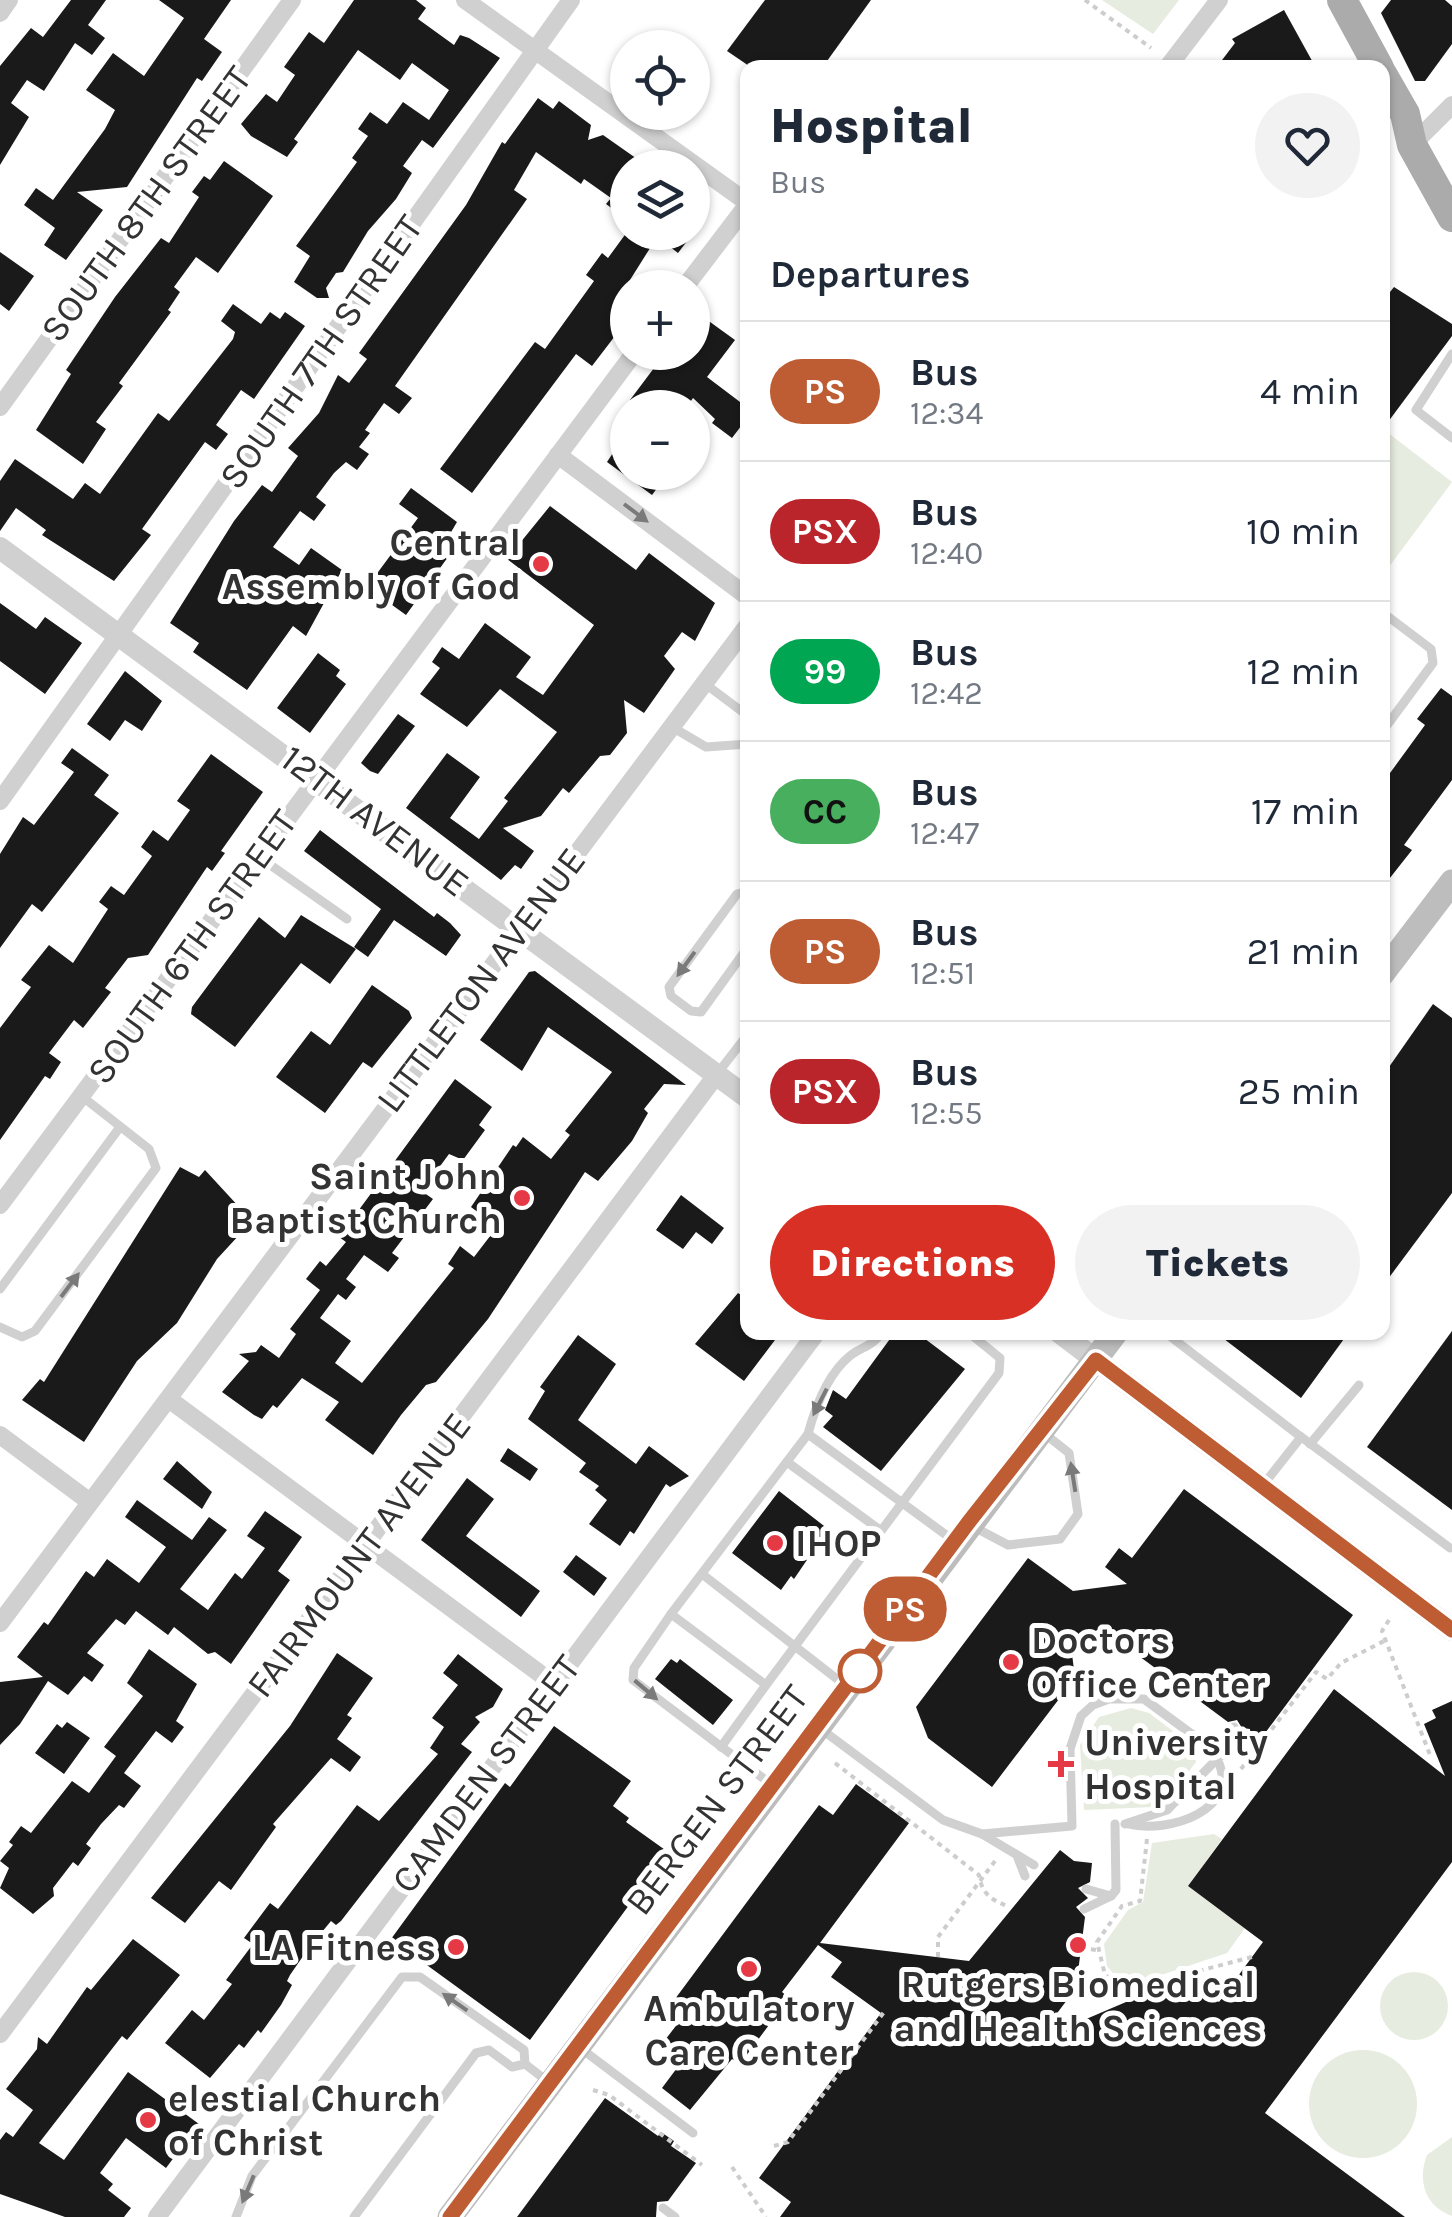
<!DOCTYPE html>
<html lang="en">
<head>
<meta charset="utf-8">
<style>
  :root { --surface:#fff; --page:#f2f2f3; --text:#1f2937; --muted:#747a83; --line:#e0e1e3; --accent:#d93025 }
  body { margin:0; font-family:Karla,sans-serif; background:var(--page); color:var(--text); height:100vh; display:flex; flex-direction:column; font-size:38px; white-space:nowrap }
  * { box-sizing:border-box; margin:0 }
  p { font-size:32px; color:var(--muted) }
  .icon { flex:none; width:55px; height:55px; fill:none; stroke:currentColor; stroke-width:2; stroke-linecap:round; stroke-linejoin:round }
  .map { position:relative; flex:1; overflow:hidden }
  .drawer { position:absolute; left:740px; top:60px; width:650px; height:1280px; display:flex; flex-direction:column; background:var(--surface); border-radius:20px; box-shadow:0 2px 8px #0004 }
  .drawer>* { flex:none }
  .badge { padding:0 20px; border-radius:32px; font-size:35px; line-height:65px }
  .controls { position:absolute; left:610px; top:30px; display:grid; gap:20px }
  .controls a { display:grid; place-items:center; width:100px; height:100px; border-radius:50%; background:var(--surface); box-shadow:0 2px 8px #0004; font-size:50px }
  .map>.badge { position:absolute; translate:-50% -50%; box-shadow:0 0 0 5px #fff }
  h2 { padding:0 30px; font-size:38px; line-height:90px }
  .round { display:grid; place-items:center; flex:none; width:105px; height:105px; border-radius:52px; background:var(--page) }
  .overview { display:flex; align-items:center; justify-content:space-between; height:170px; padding:0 30px }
  h1 { font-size:48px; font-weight:800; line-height:75px }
  .button { display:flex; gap:20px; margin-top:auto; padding:20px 30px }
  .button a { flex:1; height:115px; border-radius:60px; background:var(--accent); color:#fff; font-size:40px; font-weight:800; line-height:115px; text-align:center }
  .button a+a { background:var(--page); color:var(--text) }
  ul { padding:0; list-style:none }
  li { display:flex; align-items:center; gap:30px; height:140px; padding:0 30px; border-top:2px solid var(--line) }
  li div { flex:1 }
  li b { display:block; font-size:38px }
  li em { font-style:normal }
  li .badge { min-width:110px; font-weight:700; text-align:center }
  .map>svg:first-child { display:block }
  .green { fill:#e6ecdf }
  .building { fill:#1a1a1a }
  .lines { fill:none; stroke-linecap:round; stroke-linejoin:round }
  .path { stroke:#cdcdcd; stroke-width:4; stroke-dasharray:5 5; stroke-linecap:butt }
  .service { stroke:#d0d0d0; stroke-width:9 }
  .minor { stroke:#d0d0d0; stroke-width:18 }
  .tertiary { stroke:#d0d0d0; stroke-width:22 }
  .secondary { stroke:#bdbdbd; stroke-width:25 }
  .primary { stroke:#ababab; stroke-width:30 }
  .oneway { fill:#7a7a7a }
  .line-casing { stroke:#fff; stroke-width:22 }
  .line { stroke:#be5c33; stroke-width:15 }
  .poi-dot { fill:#e63946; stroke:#fff; stroke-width:4 }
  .stop-dot { fill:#fff; stroke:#be5c33; stroke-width:5 }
  .labels { text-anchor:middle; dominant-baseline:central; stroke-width:10; stroke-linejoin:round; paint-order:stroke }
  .street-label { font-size:38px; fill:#333; stroke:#fff }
  .poi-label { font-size:38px; font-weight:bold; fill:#333; stroke:#fff; text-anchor:start }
</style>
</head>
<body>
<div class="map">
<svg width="1452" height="2217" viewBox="0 0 1452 2217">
  <rect width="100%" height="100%" fill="#fff"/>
  <g class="green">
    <polygon points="1102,0 1179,0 1153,34"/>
    <polygon points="1383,429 1452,482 1383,575"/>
    <polygon points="1131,1708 1149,1713 1193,1746 1196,1762 1171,1795 1153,1807 1084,1810 1080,1745 1099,1717"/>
    <polygon points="1214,1834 1222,1839 1188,1886 1245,1928 1227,1953 1137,1983 1118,1979 1107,1966 1104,1944 1128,1910 1143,1902 1152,1843"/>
    <circle cx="1414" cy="2006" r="34"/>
    <circle cx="1363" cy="2104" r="54"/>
    <path d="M 1452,2137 L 1452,2216 C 1425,2206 1417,2181 1427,2155 Z"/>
  </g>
  <g class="building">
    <polygon points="71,0 106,0 88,25 105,38 92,55 75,43 44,91 27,80 11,103 29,117 0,165 0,66 31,28 43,37"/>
    <polygon points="159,0 231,0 204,39 222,52 202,81 197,78 127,187 77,192 103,210 66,260 44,245 55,228 24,205 36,188 53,200 105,129 115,110 86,90 113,53 144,76 184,18"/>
    <polygon points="354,0 416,0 426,8 418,19 454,45 460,35 469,38 500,58 433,148 422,140 403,166 412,173 396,199 368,231 343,272 336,273 326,288 329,298 317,298 294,282 310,256 296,246 357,162 352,158 368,136 358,129 370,112 387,124 403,102 429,120 449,90 412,63 400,80 358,50 294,139 298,142 287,157 251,136 241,124 266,94 277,102 295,75 284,67 309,32 324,43"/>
    <polygon points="765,0 871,0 822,68 752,68 727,51"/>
    <polygon points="1391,0 1445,0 1452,6 1452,44 1425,81 1415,81 1381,13"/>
    <polygon points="1284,10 1316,68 1216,68 1235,43 1232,39"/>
    <polygon points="538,98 553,109 559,101 591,125 588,140 603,135 650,168 628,168 628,220 606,204 611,198 584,179 581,184 536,152 514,190 527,199 395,386 412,398 399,414 384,403 365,430 370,433 359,447 369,454 357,470 346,462 334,473 316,497 326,505 314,521 300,511 273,547 299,565 311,548 342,570 306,636 293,626 247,690 193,652 199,643 170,623 234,521 262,485 272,492 298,456 288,448 319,413 338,375 349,383 367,359 359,353 466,205 502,142 505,144"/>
    <polygon points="224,161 273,196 218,273 196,257 174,287 180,292 168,310 171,312 119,383 123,386 96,422 106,429 83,464 36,430 71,374 66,370 115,297 161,238 169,243 199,197 192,192 204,176 210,180"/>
    <polygon points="627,232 694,232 678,253 657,237 613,307 628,319 592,366 576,354 472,493 440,469 535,342 545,349 594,281 586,275 602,253 608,258"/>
    <polygon points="0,252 34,276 9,311 0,304"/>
    <polygon points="1394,287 1452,324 1452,336 1382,430 1382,302"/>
    <polygon points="233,304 261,324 270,312 280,319 285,312 305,326 254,399 241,390 216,425 228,434 216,450 205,442 142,529 151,535 114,581 42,535 46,530 16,508 0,531 0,481 15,459 73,499 85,483 100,494 158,413 169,421 233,339 235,332 221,321"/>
    <polygon points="699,314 735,340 707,377 748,408 748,417 732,438 712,423 715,419 693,398 686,408 639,408 630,400 666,352 692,352 692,324"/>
    <polygon points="628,430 628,472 669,472 652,495 607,462"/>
    <polygon points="411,488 457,522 447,539 456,546 406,615 367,587 418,518 399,504"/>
    <polygon points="550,506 636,570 649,553 715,603 695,641 682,632 664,656 675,669 644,713 624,700 627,733 610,755 600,756 569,793 563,788 541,816 503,828 534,851 521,869 515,865 501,880 406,808 447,753 480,777 450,818 479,839 508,801 504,798 557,732 500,689 467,727 420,694 440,668 432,662 442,647 459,659 485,623 531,657 516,677 543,695 594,625 507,559"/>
    <polygon points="0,603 36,629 45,617 82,643 45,694 0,661"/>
    <polygon points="318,653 340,670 336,676 346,684 310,733 277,708"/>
    <polygon points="125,671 162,701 142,731 125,720 110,741 87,724"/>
    <polygon points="1441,688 1452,696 1452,780 1404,845 1412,850 1382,888 1382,784 1425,725 1417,719"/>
    <polygon points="398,714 415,726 378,774 370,771 361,763"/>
    <polygon points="72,748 109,775 94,795 119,813 42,912 32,904 0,948 0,854 23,817 34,825 74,772 61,763"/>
    <polygon points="211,754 263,792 221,851 225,853 212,871 207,867 148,955 128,958 105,988 111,992 83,1028 74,1020 49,1053 61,1062 50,1079 45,1076 0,1140 0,1028 31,987 21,980 49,945 73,963 108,909 99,902 111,886 124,895 152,856 141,847 153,830 168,841 190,810 177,801"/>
    <polygon points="320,830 434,917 437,913 450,923 461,935 446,956 394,920 368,957 354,947 381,909 304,851"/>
    <polygon points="301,915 356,949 330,984 301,963 235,1047 191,1014 192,1007 259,917 285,938"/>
    <polygon points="535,971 686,1085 664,1084 644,1109 648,1113 632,1141 598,1181 585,1172 488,1319 436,1382 426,1385 401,1415 373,1455 325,1420 339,1402 302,1378 277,1408 273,1405 262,1419 254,1415 222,1392 249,1361 239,1354 256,1352 261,1345 279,1358 296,1334 290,1329 320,1290 306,1279 320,1261 326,1266 346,1242 339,1237 455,1079 492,1107 479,1125 485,1130 463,1160 449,1154 427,1184 423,1192 433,1199 392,1253 399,1258 388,1272 364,1255 346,1279 356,1287 346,1300 338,1294 320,1318 351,1341 335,1363 362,1383 454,1268 448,1264 460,1246 474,1257 497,1227 471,1207 513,1145 516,1147 523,1137 551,1159 570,1135 565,1131 612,1072 548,1027 522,1071 480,1040 529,972"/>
    <polygon points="372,985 409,1011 412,1018 372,1068 363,1062 325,1113 276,1077 311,1031 330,1045"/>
    <polygon points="1433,1004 1452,1018 1452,1193 1382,1287 1382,1077"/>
    <polygon points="180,1167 199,1177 205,1170 252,1221 217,1259 177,1323 137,1361 84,1442 22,1400 40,1379 44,1382"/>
    <polygon points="681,1195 724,1228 712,1244 696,1232 683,1249 656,1230"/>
    <polygon points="738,1293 748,1300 748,1332 781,1332 744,1381 695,1344"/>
    <polygon points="1452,1331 1452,1510 1367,1447"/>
    <polygon points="895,1332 916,1332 965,1369 881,1471 823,1427 833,1416 825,1410 833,1390 846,1399"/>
    <polygon points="1215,1332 1349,1332 1301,1398"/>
    <polygon points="578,1335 616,1364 578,1420 636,1464 649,1446 689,1476 670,1487 666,1484 634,1534 630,1531 620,1546 589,1524 607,1500 595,1490 599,1486 579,1472 586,1463 528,1419 545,1391 540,1387"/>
    <polygon points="508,1448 538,1469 530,1481 500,1461"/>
    <polygon points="177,1461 212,1492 202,1509 163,1479"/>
    <polygon points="467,1478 494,1499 466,1536 540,1591 521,1617 421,1540"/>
    <polygon points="1184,1489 1353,1615 1257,1744 1251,1740 1250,1729 1242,1728 1237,1720 1228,1722 1116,1639 1071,1646 1075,1678 992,1787 928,1738 916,1707 1028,1558 1073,1591 1127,1584 1105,1567 1119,1548 1132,1558"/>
    <polygon points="779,1491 828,1529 794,1579 791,1576 781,1590 732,1553"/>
    <polygon points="137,1500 192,1540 209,1517 227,1530 180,1589 208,1610 235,1573 242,1579 265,1548 247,1536 265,1511 302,1537 278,1571 290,1580 231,1664 215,1652 208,1654 174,1627 168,1635 136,1611 125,1625 116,1619 87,1653 104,1665 92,1682 84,1676 68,1695 48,1681 20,1724 0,1745 0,1682 43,1677 17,1657 44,1622 48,1625 86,1571 94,1577 107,1559 139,1583 166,1547 125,1517"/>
    <polygon points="576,1555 607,1578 594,1596 563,1572"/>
    <polygon points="149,1649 197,1684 176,1721 184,1727 172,1743 156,1731 124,1773 141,1786 124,1808 119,1805 101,1824 86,1844 91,1848 78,1866 73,1862 53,1888 54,1896 33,1914 0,1888 9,1868 0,1861 13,1845 9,1842 21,1826 31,1833 72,1781 89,1793 116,1756 104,1747 143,1696 127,1683"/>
    <polygon points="337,1653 373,1678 347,1715 352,1718 337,1739 361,1757 350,1772 331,1758 273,1824 276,1827 231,1890 219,1881 185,1923 151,1898 290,1726"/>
    <polygon points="458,1654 503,1689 493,1707 475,1717 480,1722 461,1744 472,1752 341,1921 336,1925 331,1921 308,1949 290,1975 287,1981 292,1985 281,2005 261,2033 258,2030 244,2048 239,2044 210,2078 165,2043 192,2010 204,2020 232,1984 226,1980 253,1944 244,1938 270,1903 278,1909 357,1805 379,1821 438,1754 430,1748 444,1727 432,1718 458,1685 443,1673"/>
    <polygon points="671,1659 677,1663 680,1659 733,1700 713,1725 655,1679"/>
    <polygon points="1334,1689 1445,1776 1424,1724 1436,1718 1432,1710 1452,1701 1452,1862 1265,2113 1405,2217 780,2217 791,2202 759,2178 881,2013 831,1977 842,1962 818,1945 782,1992 789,1998 740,2064 732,2059 690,2110 662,2088 686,2056 665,2040 689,2009 675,1999 819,1805 833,1815 856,1784 909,1823 820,1943 969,1961 1060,1850 1074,1861 1092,1863 1090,1882 1078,1888 1088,1898 1076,1907 1085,1917 1076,1988 1037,2040 1194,1973 1199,1987 1219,2002 1263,1942 1188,1886"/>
    <polygon points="67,1722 90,1738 64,1774 35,1753 57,1724 62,1728"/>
    <polygon points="554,1726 631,1781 613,1806 629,1818 626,1822 668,1852 530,2040 391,1939 505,1783 510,1787"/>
    <polygon points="133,1939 180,1975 127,2040 122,2036 39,2143 64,2160 128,2072 199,2124 166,2168 126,2138 100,2173 113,2184 108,2190 131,2208 124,2217 65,2217 0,2194 0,2140 6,2132 13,2137 33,2110 6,2089 37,2049 38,2037 47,2044 87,1987 91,1990"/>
    <polygon points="605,2098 658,2136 661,2132 674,2141 671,2146 696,2163 668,2201 657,2202 656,2217 517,2217"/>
  </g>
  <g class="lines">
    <g class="path">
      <polyline points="1085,0 1151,48"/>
      <polyline points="1389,1620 1382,1631 1430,1755"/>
      <path d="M 835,1763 L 979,1875 C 982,1895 992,1900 1010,1907"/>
      <polyline points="1241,1769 1316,1672 1327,1679 1341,1663 1386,1640"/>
      <polyline points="1147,1839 1140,1901 1122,1906 1097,1942 1105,1975 1125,1990 1252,1957"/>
      <polyline points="1081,1948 1096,1950"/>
      <polyline points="938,1957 938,1937 995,1861"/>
      <polyline points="593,2090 609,2095 702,2165"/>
      <polyline points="774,2146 788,2142 884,2012"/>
      <polyline points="732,2167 766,2217"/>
    </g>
    <g class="service">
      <polyline points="1452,354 1416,410 1452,438"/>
      <polyline points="1382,612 1431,649 1433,663 1382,732"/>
      <polyline points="704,683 748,716"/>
      <polyline points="672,727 706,747 748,744"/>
      <polyline points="259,857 347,919"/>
      <polyline points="748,891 737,894 669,987 671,996 691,1011 701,1012 748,947"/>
      <polyline points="717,1074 748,1034"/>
      <polyline points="0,1289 120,1127"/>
      <polyline points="0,1327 22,1337 35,1331 156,1168 149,1149 84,1098"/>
      <path d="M 882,1332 C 872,1347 863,1346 851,1355 C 828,1373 815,1408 808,1434 L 953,1540"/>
      <polyline points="1171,1337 1301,1437 1263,1485"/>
      <polyline points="808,1434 671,1614 766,1685 999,1373 1000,1358 968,1332"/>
      <polyline points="1300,1436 1450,1548"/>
      <polyline points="1310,1444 1359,1385"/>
      <polyline points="787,1462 880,1530"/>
      <polyline points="974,1527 1008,1545 1060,1539 1078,1514 1069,1453 1045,1434"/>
      <polyline points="702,1574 846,1686"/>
      <polyline points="671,1614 634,1668 633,1680 772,1785"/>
      <polyline points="821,1729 943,1820 982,1834 1072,1826 1070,1749 1081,1716 1093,1705 1109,1699 1144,1699 1212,1749 1217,1759 1167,1810 1125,1824"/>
      <polyline points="721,1747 766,1685"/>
      <polyline points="1212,1749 1234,1727"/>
      <path d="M 1128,1824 C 1168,1834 1243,1810 1217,1759 L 1245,1735"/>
      <polyline points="982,1834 1034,1865"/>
      <polyline points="1018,1858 1025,1876"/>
      <polyline points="1086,1889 1111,1896 1116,1890 1115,1824"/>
      <polyline points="1084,1909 1111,1896"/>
      <polyline points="579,2047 693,2133"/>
      <polyline points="663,2208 675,2217"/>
      <polyline points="236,2217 252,2176 402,1977 420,1977 524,2050 525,2064 547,2081"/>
      <polyline points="354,2217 476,2053 489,2050 512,2067 525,2064"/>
    </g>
    <g class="minor">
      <polyline points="465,0 748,203"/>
      <polyline points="0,13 9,0"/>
      <polyline points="1167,68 1219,0"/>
      <polyline points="1412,145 1452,105"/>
      <polyline points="684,288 748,204"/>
      <polyline points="0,407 292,0"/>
      <polyline points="558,455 748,597"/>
      <polyline points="0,801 571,0"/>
      <polyline points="0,1205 635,352"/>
      <polyline points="170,1400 554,1684"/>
      <polyline points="0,1435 90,1502"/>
      <polyline points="0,1623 748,625"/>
      <polyline points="0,2034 717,1074"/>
      <polyline points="157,2217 817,1332"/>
    </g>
    <g class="tertiary">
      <polyline points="0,548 748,1098"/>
      <polyline points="1059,1332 1452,1630"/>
    </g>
    <g class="secondary">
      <polyline points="1382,974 1452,882"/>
      <polyline points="450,2217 1116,1332"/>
    </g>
    <g class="primary">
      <polyline points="1342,0 1379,68"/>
      <polyline points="1382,74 1405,114 1412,145 1452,217"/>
    </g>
  </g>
  <defs><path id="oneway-solid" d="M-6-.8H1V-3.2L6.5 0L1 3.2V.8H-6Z" transform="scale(2.5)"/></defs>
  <g class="oneway">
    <use href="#oneway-solid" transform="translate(636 513) rotate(37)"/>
    <use href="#oneway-solid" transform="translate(686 964) rotate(126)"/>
    <use href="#oneway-solid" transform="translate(70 1285) rotate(-53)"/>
    <use href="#oneway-solid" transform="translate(820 1402) rotate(117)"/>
    <use href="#oneway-solid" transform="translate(1073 1477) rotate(-99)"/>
    <use href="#oneway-solid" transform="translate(646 1690) rotate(40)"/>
    <use href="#oneway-solid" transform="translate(455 2002) rotate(-145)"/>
    <use href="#oneway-solid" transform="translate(248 2189) rotate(113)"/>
  </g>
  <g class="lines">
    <defs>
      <polyline id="line" points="450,2217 968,1523 1096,1360 1452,1630"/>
    </defs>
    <use href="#line" class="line-casing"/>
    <use href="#line" class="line"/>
  </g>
  <g class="poi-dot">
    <circle cx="541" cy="564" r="10"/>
    <circle cx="522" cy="1198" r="10"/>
    <circle cx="775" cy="1543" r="10"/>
    <circle cx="1011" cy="1662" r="10"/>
    <path d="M1056 1749h10v10h10v10h-10v10h-10v-10h-10v-10h10z"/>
    <circle cx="1078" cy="1945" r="10"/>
    <circle cx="456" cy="1947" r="10"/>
    <circle cx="749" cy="1969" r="10"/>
    <circle cx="148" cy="2120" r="10"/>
  </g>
  <circle class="stop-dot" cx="860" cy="1671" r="20"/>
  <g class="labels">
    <g class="street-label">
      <text transform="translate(146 204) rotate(-54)">SOUTH 8TH STREET</text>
      <text transform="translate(321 352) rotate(-55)">SOUTH 7TH STREET</text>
      <text transform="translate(375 821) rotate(37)">12TH AVENUE</text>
      <text transform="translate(192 947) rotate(-54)">SOUTH 6TH STREET</text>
      <text transform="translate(481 980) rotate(-53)">LITTLETON AVENUE</text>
      <text transform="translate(359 1555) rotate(-53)">FAIRMOUNT AVENUE</text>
      <text transform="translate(486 1774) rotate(-53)">CAMDEN STREET</text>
      <text transform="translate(717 1800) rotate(-53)">BERGEN STREET</text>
    </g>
    <g class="poi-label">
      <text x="521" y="542" text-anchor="end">Central<tspan x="521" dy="44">Assembly of God</tspan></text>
      <text x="502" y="1176" text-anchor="end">Saint John<tspan x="502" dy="44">Baptist Church</tspan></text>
      <text x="795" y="1543">IHOP</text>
      <text x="1031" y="1640">Doctors<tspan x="1031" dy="44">Office Center</tspan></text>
      <text x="1084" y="1742">University<tspan x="1084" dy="44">Hospital</tspan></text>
      <text x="436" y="1947" text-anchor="end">LA Fitness</text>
      <text x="1078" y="1984" text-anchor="middle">Rutgers Biomedical<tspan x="1078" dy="44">and Health Sciences</tspan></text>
      <text x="749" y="2008" text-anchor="middle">Ambulatory<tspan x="749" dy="44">Care Center</tspan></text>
      <text x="168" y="2098">elestial Church<tspan x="168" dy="44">of Christ</tspan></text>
    </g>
  </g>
</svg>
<div class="controls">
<a><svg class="icon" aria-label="locate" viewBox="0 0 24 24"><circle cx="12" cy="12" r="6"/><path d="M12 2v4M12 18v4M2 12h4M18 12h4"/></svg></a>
<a><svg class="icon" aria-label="layers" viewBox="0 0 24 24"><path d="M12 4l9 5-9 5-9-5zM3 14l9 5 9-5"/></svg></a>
<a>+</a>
<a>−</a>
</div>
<b class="badge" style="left:905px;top:1609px;background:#be5c33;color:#fff">PS</b>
<section class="drawer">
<div class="overview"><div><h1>Hospital</h1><p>Bus</p></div><a class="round"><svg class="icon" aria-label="heart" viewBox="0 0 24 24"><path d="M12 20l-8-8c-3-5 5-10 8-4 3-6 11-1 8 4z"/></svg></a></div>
<h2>Departures</h2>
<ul>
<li><span class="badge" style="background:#be5c33;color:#fff">PS</span><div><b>Bus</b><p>12:34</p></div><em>4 min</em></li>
<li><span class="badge" style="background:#ba252c;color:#fff">PSX</span><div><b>Bus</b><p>12:40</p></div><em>10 min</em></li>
<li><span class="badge" style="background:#00a651;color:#fff">99</span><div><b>Bus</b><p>12:42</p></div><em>12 min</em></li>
<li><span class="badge" style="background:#48af5f;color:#111">CC</span><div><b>Bus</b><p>12:47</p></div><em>17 min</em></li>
<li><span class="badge" style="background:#be5c33;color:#fff">PS</span><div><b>Bus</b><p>12:51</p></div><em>21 min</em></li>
<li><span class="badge" style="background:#ba252c;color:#fff">PSX</span><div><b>Bus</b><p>12:55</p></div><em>25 min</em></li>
</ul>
<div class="button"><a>Directions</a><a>Tickets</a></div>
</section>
</div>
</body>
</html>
